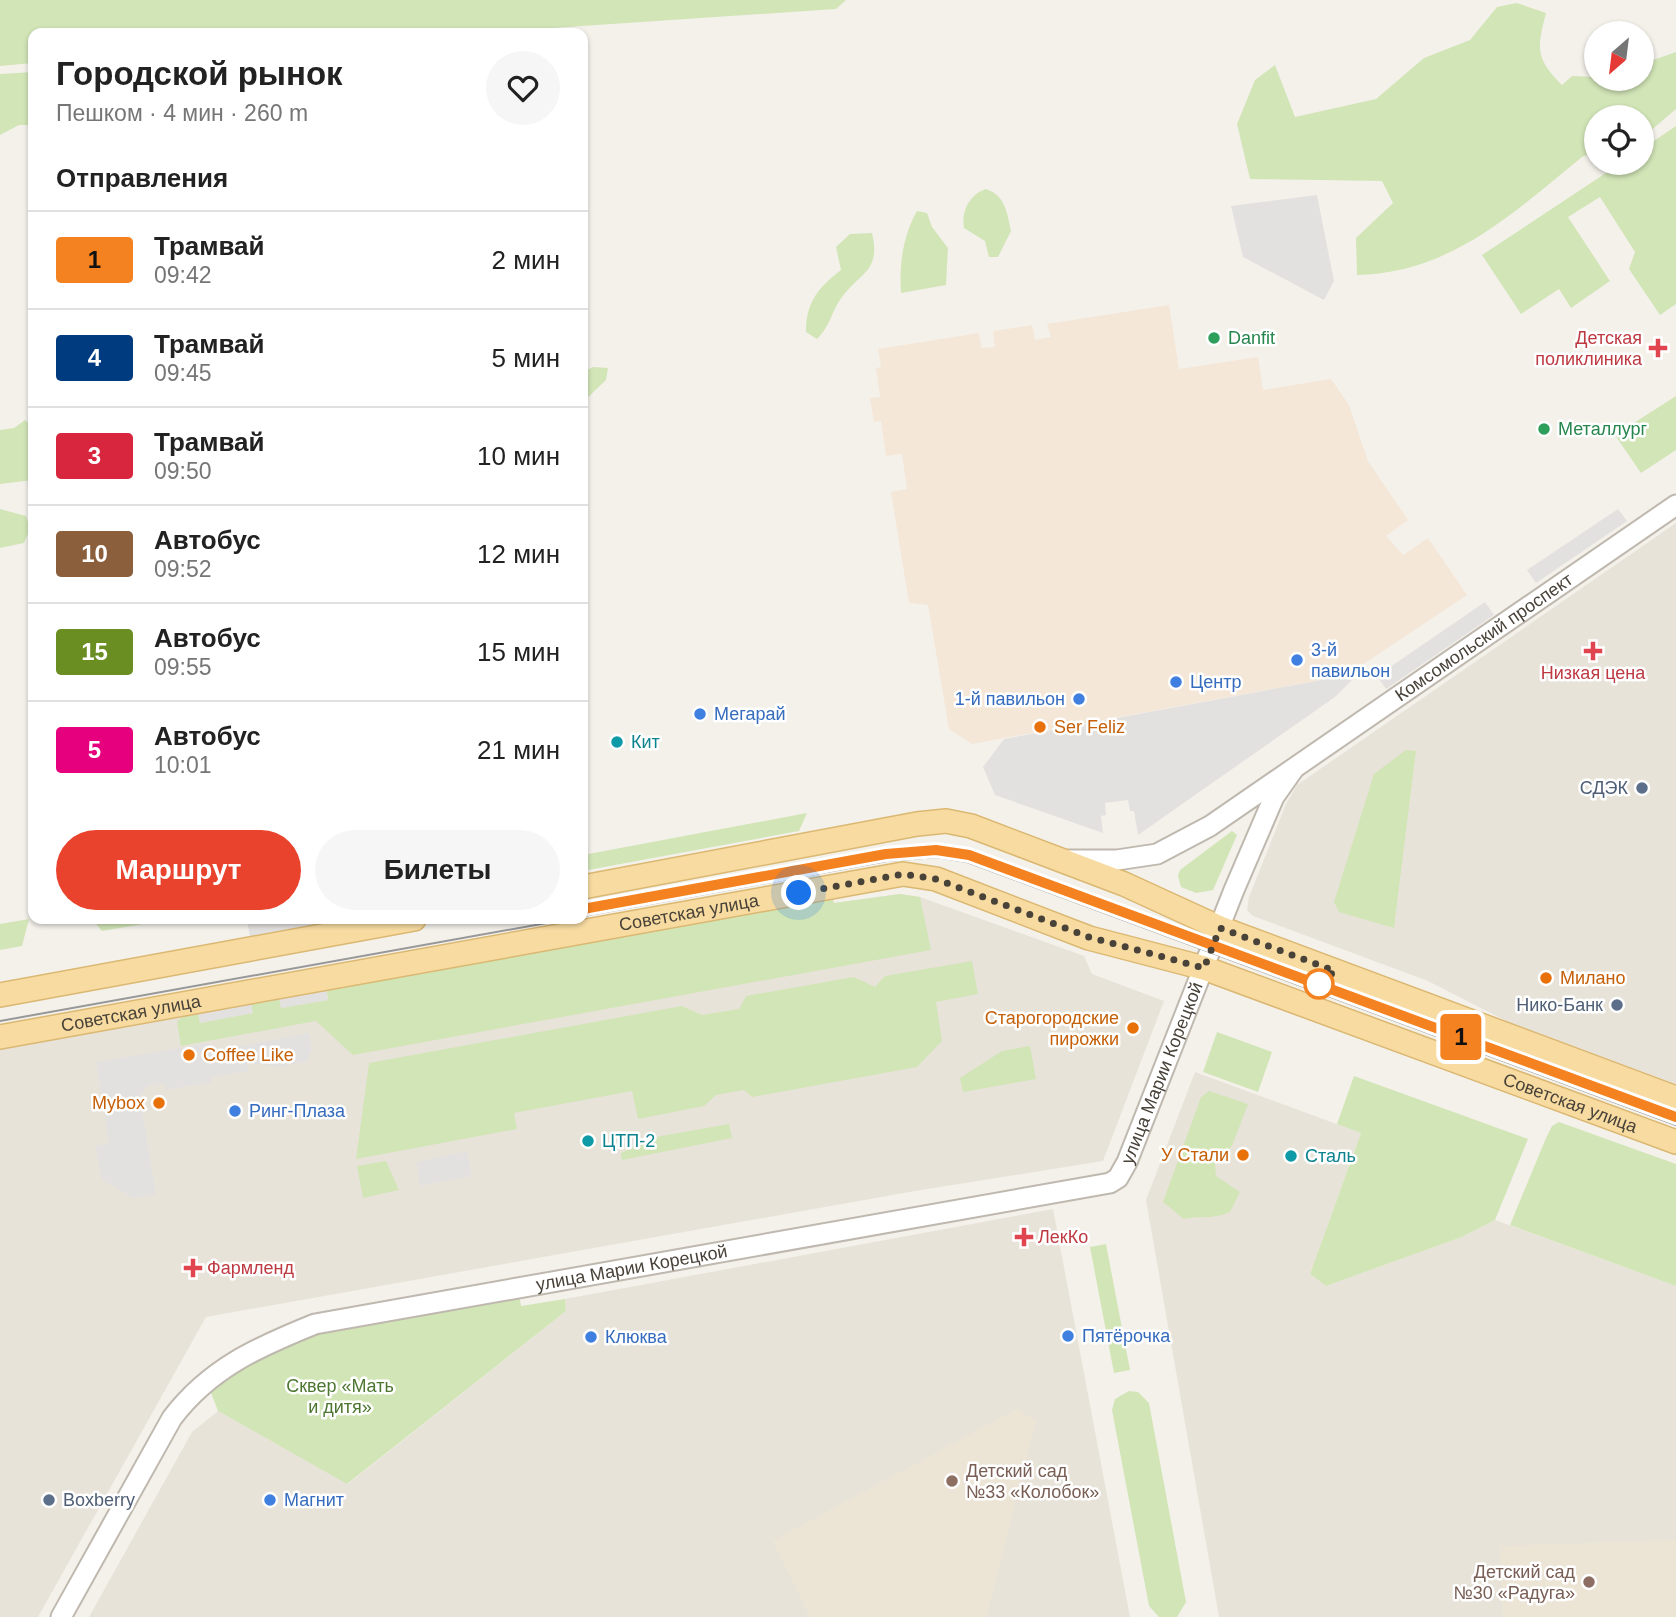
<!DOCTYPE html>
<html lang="ru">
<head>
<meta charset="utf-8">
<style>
  :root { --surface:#fff; --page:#f6f6f6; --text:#222; --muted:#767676; --line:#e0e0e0; --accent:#e9422d }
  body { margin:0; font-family:Helvetica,sans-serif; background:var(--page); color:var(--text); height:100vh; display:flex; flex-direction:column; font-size:26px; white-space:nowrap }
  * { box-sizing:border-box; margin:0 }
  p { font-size:23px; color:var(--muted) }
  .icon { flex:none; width:38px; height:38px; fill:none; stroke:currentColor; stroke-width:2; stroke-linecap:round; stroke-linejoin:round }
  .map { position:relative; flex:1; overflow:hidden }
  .sheet { position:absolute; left:28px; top:28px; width:560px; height:896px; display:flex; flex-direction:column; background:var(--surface); border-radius:14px; box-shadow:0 2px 5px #0004 }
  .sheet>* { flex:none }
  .badge { padding:0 14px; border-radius:5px; font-size:24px; line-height:46px }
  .needle { width:46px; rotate:208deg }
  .controls { position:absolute; left:1584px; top:21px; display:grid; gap:14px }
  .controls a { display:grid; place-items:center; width:70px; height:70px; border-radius:50%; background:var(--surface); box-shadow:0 2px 5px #0004; font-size:35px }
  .you { position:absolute; width:35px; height:35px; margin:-18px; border:5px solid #fff; border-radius:50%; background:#1a73e8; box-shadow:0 0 0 10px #1a73e833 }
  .map>.badge { position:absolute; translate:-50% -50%; box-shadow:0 0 0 4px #fff }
  h2 { padding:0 28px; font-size:26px; line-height:63px }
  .round { display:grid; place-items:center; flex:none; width:74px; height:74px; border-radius:37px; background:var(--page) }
  .summary { display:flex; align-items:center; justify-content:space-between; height:119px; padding:0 28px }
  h1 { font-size:33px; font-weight:700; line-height:52px }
  .primary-button { display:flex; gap:14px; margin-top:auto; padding:14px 28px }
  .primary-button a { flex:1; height:80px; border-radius:42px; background:var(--accent); color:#fff; font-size:28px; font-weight:700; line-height:80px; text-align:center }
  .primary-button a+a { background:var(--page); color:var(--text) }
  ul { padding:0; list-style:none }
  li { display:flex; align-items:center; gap:21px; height:98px; padding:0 28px; border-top:2px solid var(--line) }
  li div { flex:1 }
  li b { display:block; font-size:26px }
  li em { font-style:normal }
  li .badge { min-width:77px; font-weight:700; text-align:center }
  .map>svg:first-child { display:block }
  .residential { fill:#e8e3d9 }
  .commercial { fill:#f4e7d8 }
  .education { fill:#ece5d6 }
  .green { fill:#d2e5b7 }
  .parking { fill:#e3e1df }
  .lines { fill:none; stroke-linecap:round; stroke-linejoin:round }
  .minor-casing { stroke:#bfb8ae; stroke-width:23 }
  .major-casing { stroke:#dbb872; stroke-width:26 }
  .minor { stroke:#fff; stroke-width:19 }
  .major { stroke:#f7dba1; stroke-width:23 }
  .tram { stroke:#989898; stroke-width:2 }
  .line-casing { stroke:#fff; stroke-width:16 }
  .line { stroke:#f58220; stroke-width:10 }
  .walk { stroke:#484239; stroke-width:7; stroke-dasharray:0 12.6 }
  .leisure-dot { fill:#2e9e5b; stroke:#fff; stroke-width:2.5 }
  .health-dot { fill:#e0444e; stroke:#fff; stroke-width:2.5 }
  .shop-dot { fill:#3f7fe0; stroke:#fff; stroke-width:2.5 }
  .food-dot { fill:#e8710a; stroke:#fff; stroke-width:2.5 }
  .culture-dot { fill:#0f9aa8; stroke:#fff; stroke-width:2.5 }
  .service-dot { fill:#5c6f8a; stroke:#fff; stroke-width:2.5 }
  .stop-dot { fill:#fff; stroke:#f58220; stroke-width:3.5 }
  .education-dot { fill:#8d6e63; stroke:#fff; stroke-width:2.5 }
  .labels { text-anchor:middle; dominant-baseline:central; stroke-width:5; stroke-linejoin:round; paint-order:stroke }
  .leisure-label { font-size:18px; fill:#27864d; stroke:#fff; text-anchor:start }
  .health-label { font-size:18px; fill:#be3a42; stroke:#fff; text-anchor:start }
  .street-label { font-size:18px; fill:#484239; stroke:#fff }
  .shop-label { font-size:18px; fill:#366cbe; stroke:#fff; text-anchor:start }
  .food-label { font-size:18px; fill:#c56008; stroke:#fff; text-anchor:start }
  .culture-label { font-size:18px; fill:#0d838f; stroke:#fff; text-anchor:start }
  .service-label { font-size:18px; fill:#4e5e75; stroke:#fff; text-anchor:end }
  .park-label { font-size:18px; fill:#4d7630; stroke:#fff }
  .education-label { font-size:18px; fill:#785e54; stroke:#fff; text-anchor:start }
</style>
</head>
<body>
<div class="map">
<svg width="1676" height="1617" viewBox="0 0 1676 1617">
  <rect width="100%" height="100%" fill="#f4f1eb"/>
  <g class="residential">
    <polygon points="1676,523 1676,1084 1508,1022 1428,981 1253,916 1247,910 1249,897 1286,804 1297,785"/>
    <polygon points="831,894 834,903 900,894 920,897 1084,956 1092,974 1164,1001 1103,1161 915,1191 206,1317 38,1617 0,1617 0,1047"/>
    <polygon points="1195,1072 1361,1133 1310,1274 1326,1286 1462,1237 1495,1220 1676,1286 1676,1617 1219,1617 1146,1200"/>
    <polygon points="1053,1209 1130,1617 89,1617 192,1432 218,1411 348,1484 566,1311 565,1299"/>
  </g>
  <polygon class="commercial" points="1169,305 1179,369 1258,357 1263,390 1331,379 1349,405 1368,461 1408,520 1386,536 1403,555 1428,538 1467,595 1362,665 1359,673 972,744 949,729 928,605 909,603 891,492 907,489 902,454 886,456 881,421 874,422 870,398 880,397 876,368 881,367 878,349 979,333 981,348 995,347 993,331 1032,325 1035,340 1051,337 1047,324"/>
  <g class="education">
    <polygon points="1017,1409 1036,1421 986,1617 810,1617 773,1541"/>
    <polygon points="1676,1540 1676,1617 1503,1617 1500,1546"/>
  </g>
  <g class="green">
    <polygon points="0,0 846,0 836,9 479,33 33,33 33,63 0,66"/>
    <path d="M 1517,3 L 1546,13 C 1537,48 1535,58 1562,85 L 1572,76 L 1642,79 L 1642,64 L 1676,52 L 1676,109 L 1642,138 L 1642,117 L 1596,117 L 1596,151 L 1582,157 C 1513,213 1451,273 1357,275 L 1356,238 L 1393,203 L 1382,181 L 1250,179 L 1237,124 L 1255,80 L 1275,65 L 1295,117 L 1376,99 L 1424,58 L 1470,40 L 1497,7 Z"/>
    <polygon points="33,72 33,125 19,125 0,135 0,74"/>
    <polygon points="1676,126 1676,304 1660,315 1629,269 1635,252 1600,197 1568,217 1610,281 1571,308 1559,289 1521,314 1482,255 1621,163 1642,163 1642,149"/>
    <path d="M 986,189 C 1006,196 1007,213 1011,231 L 998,257 L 989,257 L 985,241 L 964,228 C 961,211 970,194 986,189 Z"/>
    <path d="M 917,211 L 927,213 L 932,227 L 948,248 L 946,285 L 901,293 C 899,264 903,236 917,211 Z"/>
    <path d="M 872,233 C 881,271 861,272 842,297 C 831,312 831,325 817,339 L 806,332 C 806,302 818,288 841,270 L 836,247 L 850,234 Z"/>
    <polygon points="593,367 608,368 606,380 583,402 583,372"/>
    <polygon points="1676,396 1676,450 1641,473 1615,435"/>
    <polygon points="25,420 33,428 33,480 0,484 0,430 14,428"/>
    <polygon points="0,509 26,516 30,529 24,543 0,548"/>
    <polygon points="1406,750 1416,751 1394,928 1339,912 1334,902 1374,774"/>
    <polygon points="807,813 799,831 583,871 583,855"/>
    <polygon points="1232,831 1237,835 1213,890 1196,893 1181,887 1178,876 1180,870"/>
    <polygon points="831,894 834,903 900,894 920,897 931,950 353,1055 316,1021 181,1046 177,1022 185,1013 198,1011 200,1023 253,1013 250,1001 279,996 281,1008 328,1000 326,987"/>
    <polygon points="29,919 22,946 0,950 0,924"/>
    <polygon points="92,919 142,919 143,924 102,931"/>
    <polygon points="972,961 978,994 936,1002 942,1041 917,1067 752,1097 744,1090 716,1095 704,1106 638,1119 632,1091 514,1113 517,1129 356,1159 369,1063 682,1006 702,1015 739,1009 746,996 854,977 875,987 885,976"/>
    <polygon points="1217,1032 1272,1052 1258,1092 1203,1072"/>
    <polygon points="1030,1046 1036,1079 963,1092 960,1078 1002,1051"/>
    <polygon points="1354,1076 1528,1139 1495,1220 1462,1237 1326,1286 1310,1274 1361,1133 1337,1124"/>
    <path d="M 1209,1091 L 1248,1104 L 1232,1146 L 1215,1163 L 1216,1176 L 1240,1192 L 1230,1212 C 1211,1220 1203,1215 1184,1219 L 1163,1202 L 1201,1097 Z"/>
    <polygon points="1559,1122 1676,1164 1676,1286 1510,1225 1546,1138 1552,1126"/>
    <polygon points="729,1124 732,1138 622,1160 621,1153 656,1137"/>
    <polygon points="386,1161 399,1190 363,1198 357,1166"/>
    <polygon points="1106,1244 1130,1370 1114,1373 1090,1247"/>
    <polygon points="519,1293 521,1306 565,1299 566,1311 347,1484 218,1411 208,1385 315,1327"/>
    <polygon points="1129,1391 1138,1392 1149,1403 1186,1602 1177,1617 1159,1617 1149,1606 1112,1410 1115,1399"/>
  </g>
  <g class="parking">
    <polygon points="1317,195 1334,281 1324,300 1243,257 1231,206"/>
    <polygon points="1618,509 1627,521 1536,583 1527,570"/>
    <polygon points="1485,602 1494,615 1386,689 1377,676"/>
    <polygon points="1359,673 1335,697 1138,835 1134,811 1130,811 1128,800 1105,803 1106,815 1101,816 1103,833 995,795 983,767 1004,739"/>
    <polygon points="247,919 349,919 250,937"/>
    <polygon points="326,987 328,1000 281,1008 279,996"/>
    <polygon points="250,1001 253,1013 200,1023 198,1011"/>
    <polygon points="309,1033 312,1048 308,1061 279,1067 249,1063 248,1071 211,1077 212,1082 166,1090 164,1083 148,1086 140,1096 156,1194 133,1198 102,1180 95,1146 109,1143 96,1062 209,1043 211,1052"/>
    <polygon points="467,1151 472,1176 420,1186 416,1162"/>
  </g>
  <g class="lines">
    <defs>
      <g id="minor">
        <path id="s1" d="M 1069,860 L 1117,860 L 1157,854 L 1210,826 L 1676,505"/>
        <path id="s2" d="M 61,1617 L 172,1418 C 210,1368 258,1347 315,1324 L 1110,1183 L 1118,1178 L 1127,1162 L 1234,890 L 1274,797 L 1293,770"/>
      </g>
      <g id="major">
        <polyline points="583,887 917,824 946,821 971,826 1124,884 1220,928 1676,1098"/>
        <polyline points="0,995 414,919"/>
        <path id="s3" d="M 0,1037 L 903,874 L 936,879 L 1089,938 L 1204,968 L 1676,1142"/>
      </g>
    </defs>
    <use href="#minor" class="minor-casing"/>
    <use href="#major" class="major-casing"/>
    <use href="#minor" class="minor"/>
    <use href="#major" class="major"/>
    <g class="tram">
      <polyline points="583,916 887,861 936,857 967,862 1676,1125"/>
      <polyline points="0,1021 569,919"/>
    </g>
  </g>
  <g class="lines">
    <defs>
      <polyline id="line" points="583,909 886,854 936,850 969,855 1676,1117"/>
    </defs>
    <use href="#line" class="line-casing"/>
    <use href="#line" class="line"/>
    <polyline class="walk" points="799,893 903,874 936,879 1089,937 1204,968 1220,928 1335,971 1319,984"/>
  </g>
  <g class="leisure-dot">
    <circle cx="1214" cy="338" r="7"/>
    <circle cx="1544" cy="429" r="7"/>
  </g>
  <g class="health-dot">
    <path d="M1654.5 337.5h7v7h7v7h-7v7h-7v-7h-7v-7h7z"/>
    <path d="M1589.5 640.5h7v7h7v7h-7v7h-7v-7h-7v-7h7z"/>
    <path d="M1020.5 1226.5h7v7h7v7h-7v7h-7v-7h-7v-7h7z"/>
    <path d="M189.5 1257.5h7v7h7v7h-7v7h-7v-7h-7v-7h7z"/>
  </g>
  <g class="shop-dot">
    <circle cx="1297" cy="660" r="7"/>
    <circle cx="1176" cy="682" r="7"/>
    <circle cx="1079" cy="699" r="7"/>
    <circle cx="700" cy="714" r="7"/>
    <circle cx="235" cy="1111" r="7"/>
    <circle cx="1068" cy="1336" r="7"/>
    <circle cx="591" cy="1337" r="7"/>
    <circle cx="270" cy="1500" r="7"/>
  </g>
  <g class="food-dot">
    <circle cx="1040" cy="727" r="7"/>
    <circle cx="1546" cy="978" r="7"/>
    <circle cx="1133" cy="1028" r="7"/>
    <circle cx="189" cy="1055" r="7"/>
    <circle cx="159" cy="1103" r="7"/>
    <circle cx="1243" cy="1155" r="7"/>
  </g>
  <g class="culture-dot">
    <circle cx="617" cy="742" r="7"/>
    <circle cx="588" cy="1141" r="7"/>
    <circle cx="1291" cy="1156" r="7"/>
  </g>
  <g class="service-dot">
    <circle cx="1642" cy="788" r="7"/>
    <circle cx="1617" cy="1005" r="7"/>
    <circle cx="49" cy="1500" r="7"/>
  </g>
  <circle class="stop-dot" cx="1319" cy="984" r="14"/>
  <g class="education-dot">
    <circle cx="952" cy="1481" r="7"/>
    <circle cx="1589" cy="1582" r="7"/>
  </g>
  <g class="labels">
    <g class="leisure-label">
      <text x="1228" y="338">Danfit</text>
      <text x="1558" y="429">Металлург</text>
    </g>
    <g class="health-label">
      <text x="1642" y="338" text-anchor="end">Детская<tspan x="1642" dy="21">поликлиника</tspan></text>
      <text x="1593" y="673" text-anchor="middle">Низкая цена</text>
      <text x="1038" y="1237">ЛекКо</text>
      <text x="207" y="1268">Фармленд</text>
    </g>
    <g class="street-label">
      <text stroke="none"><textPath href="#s1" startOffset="481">Комсомольский проспект</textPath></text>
      <text stroke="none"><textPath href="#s3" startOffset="700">Советская улица</textPath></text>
      <text stroke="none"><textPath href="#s3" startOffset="133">Советская улица</textPath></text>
      <text stroke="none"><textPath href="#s2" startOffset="1332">улица Марии Корецкой</textPath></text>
      <text stroke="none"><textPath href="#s3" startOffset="1624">Советская улица</textPath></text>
      <text stroke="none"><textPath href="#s2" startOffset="723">улица Марии Корецкой</textPath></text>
    </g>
    <g class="shop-label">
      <text x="1311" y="650">3-й<tspan x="1311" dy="21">павильон</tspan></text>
      <text x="1190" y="682">Центр</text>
      <text x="1065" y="699" text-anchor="end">1-й павильон</text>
      <text x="714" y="714">Мегарай</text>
      <text x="249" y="1111">Ринг-Плаза</text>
      <text x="1082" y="1336">Пятёрочка</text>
      <text x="605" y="1337">Клюква</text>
      <text x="284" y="1500">Магнит</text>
    </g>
    <g class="food-label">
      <text x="1054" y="727">Ser Feliz</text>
      <text x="1560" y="978">Милано</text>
      <text x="1119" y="1018" text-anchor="end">Старогородские<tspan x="1119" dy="21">пирожки</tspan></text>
      <text x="203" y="1055">Coffee Like</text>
      <text x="145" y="1103" text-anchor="end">Mybox</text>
      <text x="1229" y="1155" text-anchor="end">У Стали</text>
    </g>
    <g class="culture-label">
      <text x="631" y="742">Кит</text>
      <text x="602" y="1141">ЦТП-2</text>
      <text x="1305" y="1156">Сталь</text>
    </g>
    <g class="service-label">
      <text x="1628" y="788">СДЭК</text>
      <text x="1603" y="1005">Нико-Банк</text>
      <text x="63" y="1500" text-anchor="start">Boxberry</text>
    </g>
    <g class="park-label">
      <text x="340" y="1386">Сквер «Мать<tspan x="340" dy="21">и дитя»</tspan></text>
    </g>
    <g class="education-label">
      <text x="966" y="1471">Детский сад<tspan x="966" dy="21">№33 «Колобок»</tspan></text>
      <text x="1575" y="1572" text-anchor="end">Детский сад<tspan x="1575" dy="21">№30 «Радуга»</tspan></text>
    </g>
  </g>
</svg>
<div class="controls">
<a><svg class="needle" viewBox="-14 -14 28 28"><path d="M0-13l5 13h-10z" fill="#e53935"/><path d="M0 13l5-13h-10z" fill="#767676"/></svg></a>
<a><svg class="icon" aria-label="locate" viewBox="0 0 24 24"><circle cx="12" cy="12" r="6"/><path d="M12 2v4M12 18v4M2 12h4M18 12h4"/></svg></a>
</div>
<div class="you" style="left:799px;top:893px"></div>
<b class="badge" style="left:1461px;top:1037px;background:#f58220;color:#111">1</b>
<section class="sheet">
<div class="summary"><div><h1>Городской рынок</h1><p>Пешком · 4 мин · 260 m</p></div><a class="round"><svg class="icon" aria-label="heart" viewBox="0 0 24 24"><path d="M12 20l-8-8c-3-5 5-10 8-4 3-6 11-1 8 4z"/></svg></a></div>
<h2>Отправления</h2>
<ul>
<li><span class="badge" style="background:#f58220;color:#111">1</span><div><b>Трамвай</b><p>09:42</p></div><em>2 мин</em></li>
<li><span class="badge" style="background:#003b80;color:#fff">4</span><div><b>Трамвай</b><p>09:45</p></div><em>5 мин</em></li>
<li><span class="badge" style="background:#d7263d;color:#fff">3</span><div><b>Трамвай</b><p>09:50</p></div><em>10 мин</em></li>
<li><span class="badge" style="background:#8b5e3c;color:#fff">10</span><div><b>Автобус</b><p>09:52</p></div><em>12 мин</em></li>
<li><span class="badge" style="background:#6b8e23;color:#fff">15</span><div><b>Автобус</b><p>09:55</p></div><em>15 мин</em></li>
<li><span class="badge" style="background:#e6007e;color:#fff">5</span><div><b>Автобус</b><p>10:01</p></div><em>21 мин</em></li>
</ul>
<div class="primary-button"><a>Маршрут</a><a>Билеты</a></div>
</section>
</div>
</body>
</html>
